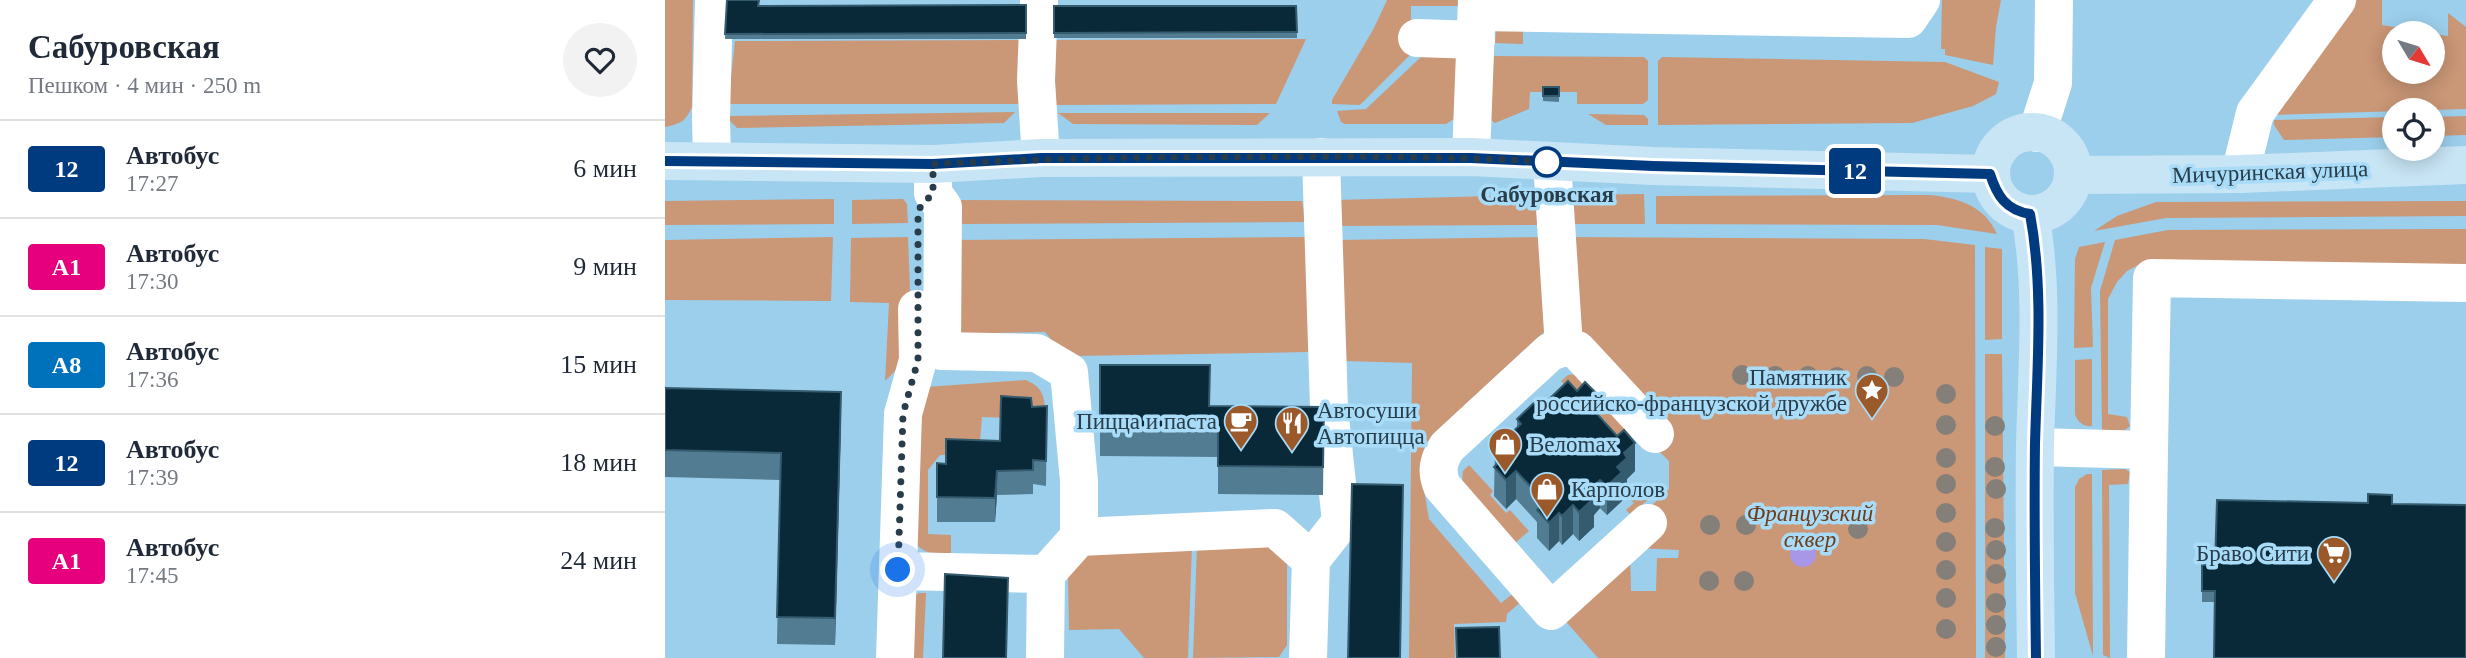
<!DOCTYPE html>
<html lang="ru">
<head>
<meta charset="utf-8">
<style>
  :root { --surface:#fff; --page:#f2f2f3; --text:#1f2937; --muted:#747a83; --line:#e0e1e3 }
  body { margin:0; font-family:Georgia,serif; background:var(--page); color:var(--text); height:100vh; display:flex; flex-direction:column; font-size:26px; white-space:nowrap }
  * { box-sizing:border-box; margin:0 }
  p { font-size:23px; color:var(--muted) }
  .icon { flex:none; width:38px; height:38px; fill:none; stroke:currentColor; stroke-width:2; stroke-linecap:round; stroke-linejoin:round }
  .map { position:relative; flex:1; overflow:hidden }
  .details { display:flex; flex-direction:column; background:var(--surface); width:665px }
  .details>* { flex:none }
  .badge { padding:0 14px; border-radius:5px; font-size:24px; line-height:46px }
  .needle { width:46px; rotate:128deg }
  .controls { position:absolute; left:1717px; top:21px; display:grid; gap:14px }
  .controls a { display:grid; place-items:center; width:63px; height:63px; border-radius:50%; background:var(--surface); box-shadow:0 4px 18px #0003; font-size:35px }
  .you { position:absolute; width:35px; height:35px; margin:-18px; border:5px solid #fff; border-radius:50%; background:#1a73e8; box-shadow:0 0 0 10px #1a73e833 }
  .map>.badge { position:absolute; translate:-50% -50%; box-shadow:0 0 0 4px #fff }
  .round { display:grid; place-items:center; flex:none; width:74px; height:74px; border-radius:37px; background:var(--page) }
  .head { display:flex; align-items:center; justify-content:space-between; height:119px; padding:0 28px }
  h1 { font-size:33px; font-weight:800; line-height:52px }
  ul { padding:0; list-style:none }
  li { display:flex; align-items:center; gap:21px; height:98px; padding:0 28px; border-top:2px solid var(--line) }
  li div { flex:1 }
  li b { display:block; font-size:26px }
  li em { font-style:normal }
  li .badge { min-width:77px; font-weight:700; text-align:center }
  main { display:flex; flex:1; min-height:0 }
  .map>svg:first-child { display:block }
  .green { fill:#ca9777 }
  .water { fill:#a897e6 }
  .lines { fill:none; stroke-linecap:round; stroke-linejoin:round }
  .minor { stroke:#fff; stroke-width:38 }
  .major { stroke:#c8e5f5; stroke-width:38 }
  .tree { fill:#847f78 }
  .wall { fill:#527c92 }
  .shaded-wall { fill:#355b6e }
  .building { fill:#092938; stroke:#355b6e; stroke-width:2 }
  .line-casing { stroke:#fff; stroke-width:16 }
  .line { stroke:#003b80; stroke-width:10 }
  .walk { stroke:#283d49; stroke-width:7; stroke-dasharray:0 12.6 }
  .stop-dot { fill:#fff; stroke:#003b80; stroke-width:3.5 }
  .labels { text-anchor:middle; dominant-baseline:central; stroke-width:7; stroke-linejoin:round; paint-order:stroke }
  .street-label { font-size:23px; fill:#283d49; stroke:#a8dcf9 }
  .stop-label { font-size:23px; font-weight:bold; fill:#283d49; stroke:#a8dcf9 }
  .poi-label { font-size:23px; fill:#283d49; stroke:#a8dcf9; text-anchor:end }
  .park-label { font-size:23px; font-style:italic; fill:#703d19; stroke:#a8dcf9 }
</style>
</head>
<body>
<main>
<section class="details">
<div class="head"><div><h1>Сабуровская</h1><p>Пешком · 4 мин · 250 m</p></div><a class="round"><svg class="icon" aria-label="heart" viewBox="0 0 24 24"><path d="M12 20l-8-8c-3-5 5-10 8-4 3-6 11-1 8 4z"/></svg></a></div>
<ul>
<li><span class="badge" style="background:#003b80;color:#fff">12</span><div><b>Автобус</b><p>17:27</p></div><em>6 мин</em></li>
<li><span class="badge" style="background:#e6007e;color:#fff">А1</span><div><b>Автобус</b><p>17:30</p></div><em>9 мин</em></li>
<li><span class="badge" style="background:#0072bc;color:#fff">А8</span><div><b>Автобус</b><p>17:36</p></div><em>15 мин</em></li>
<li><span class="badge" style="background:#003b80;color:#fff">12</span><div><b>Автобус</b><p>17:39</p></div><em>18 мин</em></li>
<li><span class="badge" style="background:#e6007e;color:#fff">А1</span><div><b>Автобус</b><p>17:45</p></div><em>24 мин</em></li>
</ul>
</section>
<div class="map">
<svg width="1801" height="658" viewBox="0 0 1801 658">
  <rect width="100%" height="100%" fill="#9ccfec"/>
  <g class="green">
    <path d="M 0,0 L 28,0 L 27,107 C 21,121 15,124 0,127 Z"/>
    <polygon points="722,0 796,0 796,6 746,6 746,54 697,103 694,105 667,104 667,100 709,28"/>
    <polygon points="1277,0 1336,0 1331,27 1328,65 1280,55 1280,49 1276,49"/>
    <polygon points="1692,0 1717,0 1717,25 1764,33 1729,33 1729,72 1768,72 1768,34 1783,36 1783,13 1801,27 1801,109 1608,115"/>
    <polygon points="831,28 858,29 858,44 830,43"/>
    <polygon points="641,39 611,104 391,105 388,40"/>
    <polygon points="361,40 355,104 63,104 70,41"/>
    <polygon points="757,56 795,56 792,117 781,124 680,124 676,122 672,111 701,109"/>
    <polygon points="821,56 979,57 983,61 983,100 978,104 912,104 912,92 865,92 864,109 830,123 825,119"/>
    <polygon points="997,57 1280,62 1334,82 1331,94 1308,106 1247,123 993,125 993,61"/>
    <polygon points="350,112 339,123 72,128 64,120 64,116"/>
    <polygon points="393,113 605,113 592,125 408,124"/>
    <polygon points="923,114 979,115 983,119 983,125 941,125"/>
    <polygon points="1801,116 1801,135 1768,136 1768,117"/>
    <polygon points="1729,117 1729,137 1619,140 1609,125 1609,120"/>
    <polygon points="979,194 980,224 901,224 901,199 909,195"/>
    <polygon points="873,195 880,225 669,226 669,200"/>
    <path d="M 1264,195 C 1293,198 1319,205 1332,234 L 1272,225 L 991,224 L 991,196 Z"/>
    <polygon points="169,199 169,224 0,225 0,201"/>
    <polygon points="238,199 242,204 243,223 187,224 187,200"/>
    <polygon points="287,200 637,201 641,222 287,224"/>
    <polygon points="1801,201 1801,216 1501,218 1429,231 1452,216 1491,202"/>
    <polygon points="1801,229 1801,266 1483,260 1462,271 1452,282 1443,299 1443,414 1462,417 1465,426 1460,430 1437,431 1435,291 1450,240 1503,230"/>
    <polygon points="168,237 166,301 0,300 0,240"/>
    <polygon points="243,237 246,316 238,363 220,381 224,303 185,302 186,238"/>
    <polygon points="642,237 644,352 408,356 391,346 380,332 286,334 286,240"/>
    <polygon points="881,237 880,331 776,427 757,478 764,519 836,603 854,589 860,598 842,614 841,622 789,624 790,658 744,658 747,363 680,361 669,240"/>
    <polygon points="902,237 1259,239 1310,245 1311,658 933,658 896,616 965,553 966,591 991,591 992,558 1013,558 1014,550 970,548 984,508 1004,489 1004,461 989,446 919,344"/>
    <polygon points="1440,242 1426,288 1428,347 1409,348 1410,259 1414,247"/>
    <polygon points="1320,247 1337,249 1337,339 1320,340"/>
    <polygon points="1320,354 1337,354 1340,658 1320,658"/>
    <path d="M 1427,359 L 1427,426 C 1419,427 1412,422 1410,414 L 1410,360 Z"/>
    <polygon points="910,374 970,433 956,446 938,425 941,422 925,404 921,407 896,381 903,375"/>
    <path d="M 361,380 C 381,389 379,399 381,419 L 317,417 L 314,454 L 275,455 L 263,470 L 263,534 L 286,535 L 286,553 C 267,553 260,556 248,540 L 249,444 L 261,387 Z"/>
    <polygon points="804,465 828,491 825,495 841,513 845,510 864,531 850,543 797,483 798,471"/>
    <polygon points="1460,469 1465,472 1463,484 1444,485 1445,658 1438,655 1437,470"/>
    <polygon points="1422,474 1427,474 1428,656 1410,593 1410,487 1414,479"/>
    <polygon points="982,482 991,492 966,515 961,510 969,503 965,499"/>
    <polygon points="527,545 523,658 479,658 454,629 404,630 403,574 423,552"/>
    <polygon points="532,545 604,546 622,564 622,645 614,657 528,658"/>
    <polygon points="254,593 261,593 258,658 246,658 251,595"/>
  </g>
  <circle class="water" cx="1138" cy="554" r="13"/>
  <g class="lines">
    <g class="minor">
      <polyline points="374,0 371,81 376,158"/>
      <polyline points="812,12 1243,19 1256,0"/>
      <polyline points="752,38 811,40"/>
      <polyline points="1372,133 1388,83 1389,0"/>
      <polyline points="806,157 812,0"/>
      <polyline points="47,160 46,119 49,0"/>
      <path d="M 887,162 L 899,347 L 885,352 L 782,447 C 773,461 771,471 777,486 L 886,611 L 983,523"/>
      <polyline points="268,164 268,193 278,207 277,351 372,353 404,372 414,481 414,537"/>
      <polyline points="1575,174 1590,113 1672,0"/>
      <polyline points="899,347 912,350 990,434"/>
      <polyline points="1370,447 1484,450 1487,278 1801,283"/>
      <polyline points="646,560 676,522 664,407 656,157"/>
      <polyline points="233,571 381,574"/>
      <polyline points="230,658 238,414 253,360 252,309"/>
      <polyline points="380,658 381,574 414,537 610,528 646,560 643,658"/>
      <polyline points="1481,658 1484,450"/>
    </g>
    <g class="major">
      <circle cx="1367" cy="173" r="41"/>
      <polyline points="0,161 268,164 376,158 806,157 988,166 1325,174"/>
      <polyline points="1409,175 1575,174 1801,165"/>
      <path d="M 1365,214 C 1379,289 1372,368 1370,444 C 1369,515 1370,587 1371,658"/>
    </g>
  </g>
  <g class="tree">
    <circle cx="1077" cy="375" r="10"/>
    <circle cx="1110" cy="376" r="10"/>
    <circle cx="1143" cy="376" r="10"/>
    <circle cx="1202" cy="376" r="10"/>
    <circle cx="1172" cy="377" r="10"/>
    <circle cx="1229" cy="377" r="10"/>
    <circle cx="1281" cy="394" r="10"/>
    <circle cx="1281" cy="425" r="10"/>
    <circle cx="1330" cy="426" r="10"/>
    <circle cx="1281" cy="458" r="10"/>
    <circle cx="1330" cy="467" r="10"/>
    <circle cx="1281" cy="484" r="10"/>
    <circle cx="1331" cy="489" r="10"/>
    <circle cx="1281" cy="513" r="10"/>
    <circle cx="1045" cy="525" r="10"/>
    <circle cx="1081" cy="525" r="10"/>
    <circle cx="1330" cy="528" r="10"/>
    <circle cx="1193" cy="529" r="10"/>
    <circle cx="1281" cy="542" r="10"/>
    <circle cx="1331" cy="550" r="10"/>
    <circle cx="1281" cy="570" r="10"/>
    <circle cx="1331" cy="574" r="10"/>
    <circle cx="1044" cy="581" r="10"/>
    <circle cx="1079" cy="581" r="10"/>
    <circle cx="1281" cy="598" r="10"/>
    <circle cx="1331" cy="603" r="10"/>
    <circle cx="1331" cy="625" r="10"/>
    <circle cx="1281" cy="629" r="10"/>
    <circle cx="1331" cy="647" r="10"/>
  </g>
  <g class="wall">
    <polygon points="62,0 94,6 361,5 361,39 60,39"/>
    <polygon points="389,6 631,6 632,38 389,38"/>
    <polygon points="878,87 894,87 894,102 878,101"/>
    <polygon points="0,388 176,420 170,645 112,644 115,480 0,477"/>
    <polygon points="879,404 934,416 970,471 962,479 962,486 957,491 957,501 942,515 935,508 929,515 929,527 914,541 908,534 897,545 894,541 884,551 872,538 872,522 851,499 841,509 829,496 830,448 852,427 852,419"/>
    <polygon points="382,406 381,486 368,484 368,494 332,495 330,522 272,522 272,497 335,441 367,407"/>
    <polygon points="545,406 659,407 658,495 553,494 553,457 435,456 435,428"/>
    <rect x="1537" y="565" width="13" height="37"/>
  </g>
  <g class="shaded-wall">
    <polygon points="176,392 176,420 170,645 170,618"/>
    <polygon points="934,396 934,425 924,405"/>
    <polygon points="970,443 970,471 962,479 962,486 957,491 957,501 942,515 942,486 959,453"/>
    <polygon points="332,471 332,495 330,522 330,498"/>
    <polygon points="851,471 851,499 841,509 841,480"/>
    <polygon points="935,480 935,508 929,515 929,527 914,541 914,512 923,491"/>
    <polygon points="908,505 908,534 897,545 897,516"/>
    <polygon points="894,513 894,541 884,551 884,523"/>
  </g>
  <g class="building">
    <polygon points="62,0 94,0 93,6 361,5 361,33 60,34"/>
    <polygon points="389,6 631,6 632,32 389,33"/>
    <rect x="878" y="87" width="16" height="9"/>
    <polygon points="435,365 545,365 544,406 659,407 658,467 553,466 553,429 435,428"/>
    <polygon points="903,381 912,391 920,382 934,396 924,405 952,436 959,430 970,443 959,453 962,458 952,467 957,472 942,486 935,480 923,491 929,498 914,512 908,505 897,516 894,513 884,523 872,510 880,502 851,471 841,480 829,467 839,457 830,448 856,424 852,419 874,398 879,404"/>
    <polygon points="0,388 176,392 170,618 112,617 116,453 0,450"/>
    <polygon points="336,396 366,398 367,407 382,406 381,461 368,460 368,470 332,471 330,498 272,497 272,463 281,464 281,439 335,441"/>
    <polygon points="687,484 738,485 735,658 683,658"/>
    <polygon points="1703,494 1727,495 1727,504 1801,505 1801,658 1549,658 1550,591 1537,591 1537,565 1550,565 1552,500 1703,503"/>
    <polygon points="280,574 343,578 341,658 278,658"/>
    <polygon points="834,627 835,658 792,658 791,628"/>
  </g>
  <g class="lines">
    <defs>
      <path id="line" d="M 0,161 L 268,164 L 376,158 L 806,158 L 988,166 L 1325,174 C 1332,196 1341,210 1365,214 C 1379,289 1372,368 1370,444 C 1369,515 1370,587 1371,658"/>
    </defs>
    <use href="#line" class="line-casing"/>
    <use href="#line" class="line"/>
    <path class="walk" d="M 233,570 L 238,414 L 253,360 L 253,210 L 268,193 L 268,164 C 368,159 468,157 569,157 C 675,156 781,156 887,162 L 882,162"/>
  </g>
  <defs>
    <symbol id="sight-pin" viewBox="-11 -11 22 30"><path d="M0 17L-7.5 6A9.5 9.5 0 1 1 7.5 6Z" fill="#9b5828" stroke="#a8dcf9"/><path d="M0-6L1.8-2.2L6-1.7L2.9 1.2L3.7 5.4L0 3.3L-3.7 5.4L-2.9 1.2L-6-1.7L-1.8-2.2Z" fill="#fff"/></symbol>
    <symbol id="cafe-pin" viewBox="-11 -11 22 30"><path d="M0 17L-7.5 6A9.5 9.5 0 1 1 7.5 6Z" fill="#9b5828" stroke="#a8dcf9"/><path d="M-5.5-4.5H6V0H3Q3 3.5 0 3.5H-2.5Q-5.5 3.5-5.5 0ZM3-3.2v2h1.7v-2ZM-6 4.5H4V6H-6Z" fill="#fff"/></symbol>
    <symbol id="restaurant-pin" viewBox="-11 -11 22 30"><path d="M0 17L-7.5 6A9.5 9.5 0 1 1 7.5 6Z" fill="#9b5828" stroke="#a8dcf9"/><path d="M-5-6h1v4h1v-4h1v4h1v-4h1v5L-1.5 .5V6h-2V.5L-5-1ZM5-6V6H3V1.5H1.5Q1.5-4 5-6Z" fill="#fff"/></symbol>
    <symbol id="shop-pin" viewBox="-11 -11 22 30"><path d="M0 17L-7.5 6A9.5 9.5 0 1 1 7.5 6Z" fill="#9b5828" stroke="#a8dcf9"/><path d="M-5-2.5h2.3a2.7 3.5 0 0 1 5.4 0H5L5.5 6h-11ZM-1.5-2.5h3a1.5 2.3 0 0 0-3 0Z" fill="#fff"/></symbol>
    <symbol id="supermarket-pin" viewBox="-11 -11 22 30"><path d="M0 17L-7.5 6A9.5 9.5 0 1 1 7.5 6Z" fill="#9b5828" stroke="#a8dcf9"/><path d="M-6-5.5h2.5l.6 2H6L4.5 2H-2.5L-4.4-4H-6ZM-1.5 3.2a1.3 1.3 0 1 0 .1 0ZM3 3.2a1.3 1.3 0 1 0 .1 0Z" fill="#fff"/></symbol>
  </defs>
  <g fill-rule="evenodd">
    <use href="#sight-pin" x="1188" y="371" width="38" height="52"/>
    <use href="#cafe-pin" x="557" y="402" width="38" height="52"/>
    <use href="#restaurant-pin" x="608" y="404" width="38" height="52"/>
    <use href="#shop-pin" x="821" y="425" width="38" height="52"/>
    <use href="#shop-pin" x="863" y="470" width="38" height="52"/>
    <use href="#supermarket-pin" x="1650" y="534" width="38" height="52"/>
  </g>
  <circle class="stop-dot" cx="882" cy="162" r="14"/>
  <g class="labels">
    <g class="street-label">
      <text transform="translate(1605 172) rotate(-2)">Мичуринская улица</text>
    </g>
    <g class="stop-label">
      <text x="882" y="194">Сабуровская</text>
    </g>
    <g class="poi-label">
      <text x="1182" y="377">Памятник<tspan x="1182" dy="26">российско-французской дружбе</tspan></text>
      <text x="652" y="410" text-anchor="start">Автосуши<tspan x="652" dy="26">Автопицца</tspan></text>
      <text x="552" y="421">Пицца и паста</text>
      <text x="864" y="444" text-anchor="start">Велоmax</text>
      <text x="906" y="489" text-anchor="start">Карполов</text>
      <text x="1644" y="553">Браво Сити</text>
    </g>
    <g class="park-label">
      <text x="1145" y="513">Французский<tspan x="1145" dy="26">сквер</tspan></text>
    </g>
  </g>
</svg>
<div class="controls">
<a><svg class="needle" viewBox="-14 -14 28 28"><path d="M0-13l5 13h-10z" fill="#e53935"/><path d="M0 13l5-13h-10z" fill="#747a83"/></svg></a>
<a><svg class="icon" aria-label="locate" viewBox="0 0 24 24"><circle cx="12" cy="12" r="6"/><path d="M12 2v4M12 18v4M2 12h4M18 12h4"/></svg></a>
</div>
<div class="you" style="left:233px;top:570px"></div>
<b class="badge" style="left:1190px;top:171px;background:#003b80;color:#fff">12</b>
</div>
</main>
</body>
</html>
